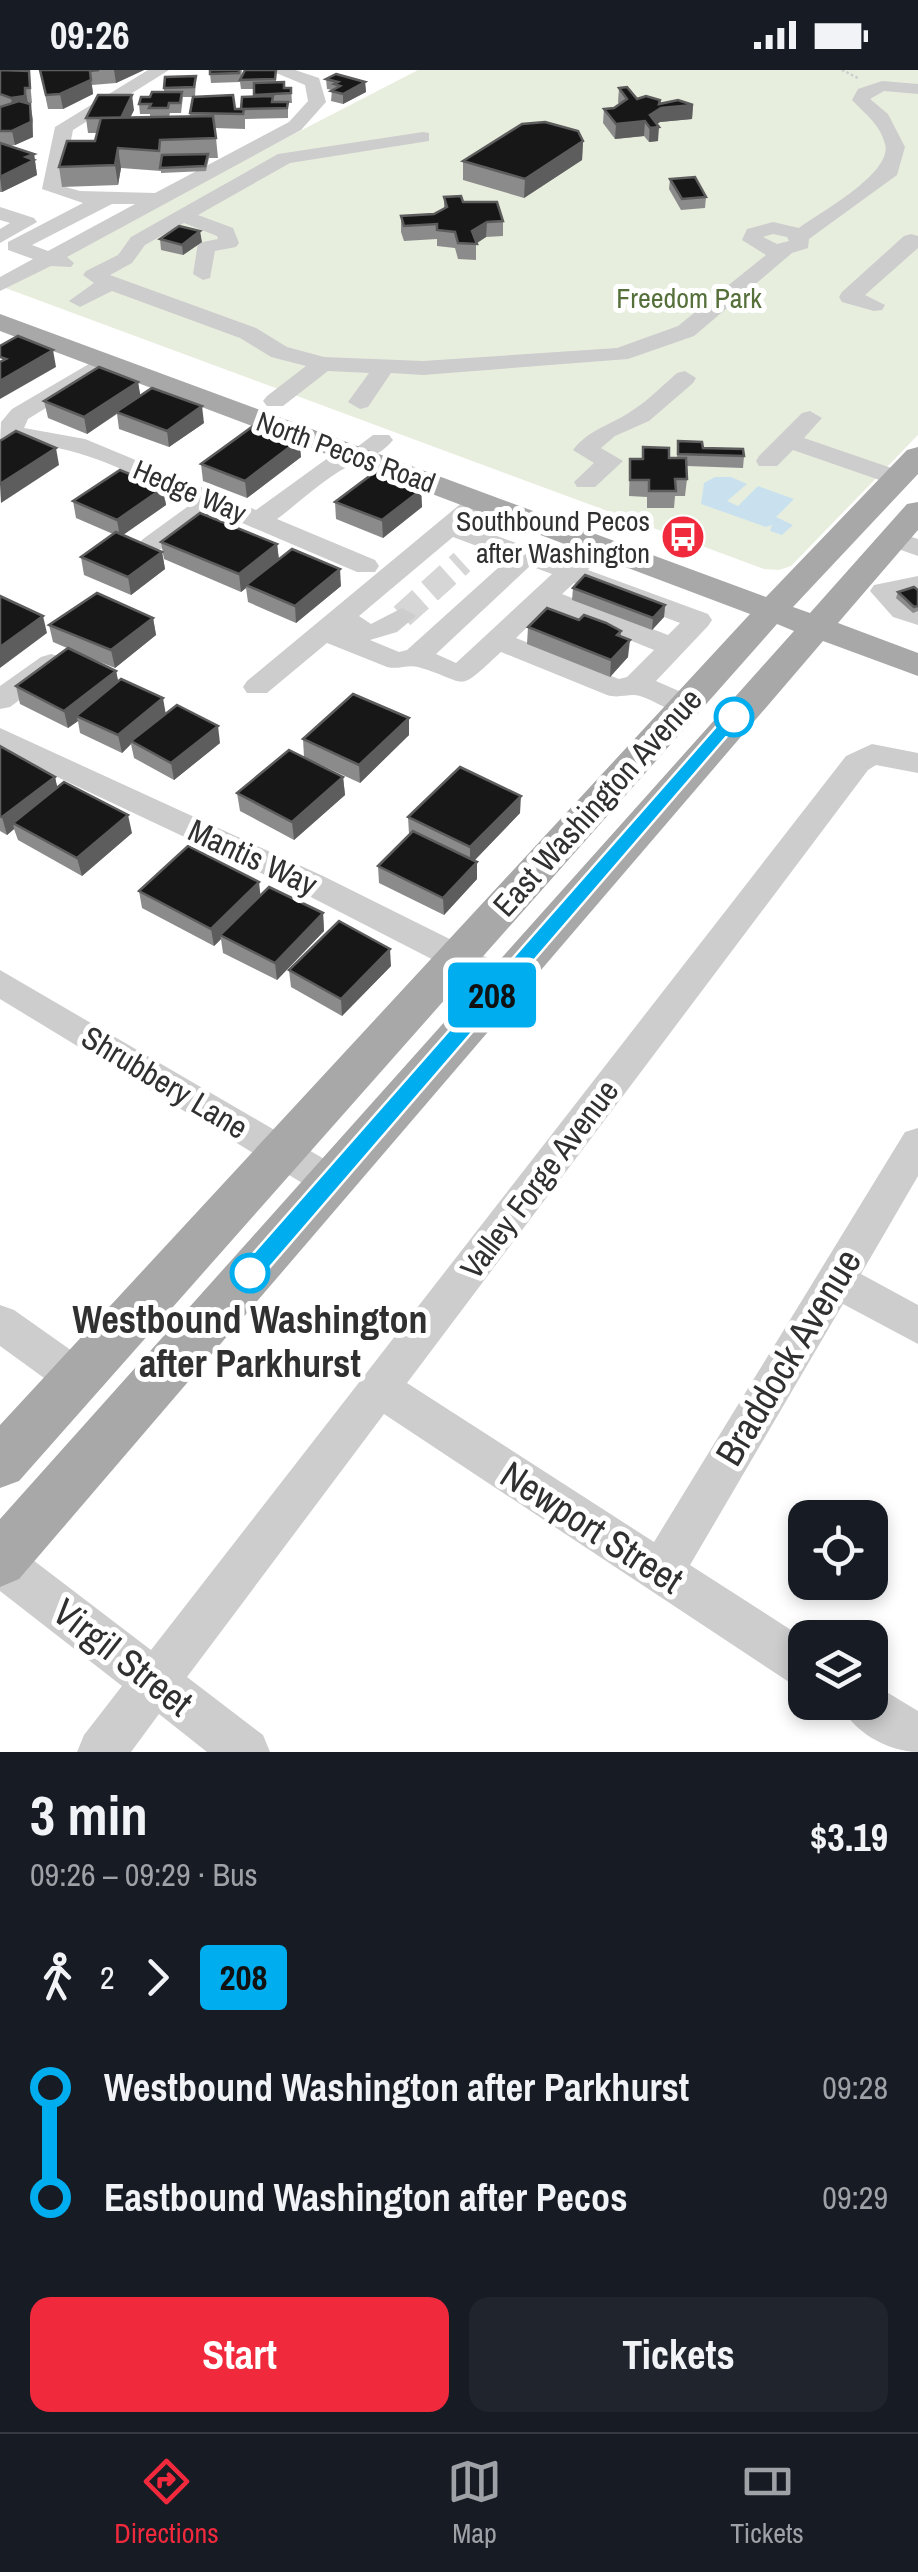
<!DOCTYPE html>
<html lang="en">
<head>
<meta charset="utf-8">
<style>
  :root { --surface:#171b24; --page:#20242c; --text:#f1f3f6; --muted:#9ea1a6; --line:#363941; --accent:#f1293d }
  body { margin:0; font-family:"Archivo Narrow",sans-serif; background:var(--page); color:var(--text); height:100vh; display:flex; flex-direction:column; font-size:38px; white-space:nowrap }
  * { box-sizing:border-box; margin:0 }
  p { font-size:32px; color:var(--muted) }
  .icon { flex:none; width:55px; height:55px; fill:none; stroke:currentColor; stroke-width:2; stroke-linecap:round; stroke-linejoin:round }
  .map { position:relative; height:1682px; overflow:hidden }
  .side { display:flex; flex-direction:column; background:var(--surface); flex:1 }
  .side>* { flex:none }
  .badge { padding:0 20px; border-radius:8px; font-size:35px; line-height:65px }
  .tools { position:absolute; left:788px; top:1430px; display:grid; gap:20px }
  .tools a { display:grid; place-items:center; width:100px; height:100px; border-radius:20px; background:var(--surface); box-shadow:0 5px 15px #0003; font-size:50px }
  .map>.badge { position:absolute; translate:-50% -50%; box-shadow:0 0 0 5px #fff }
  .legs { display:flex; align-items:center; gap:15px; height:110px; padding:0 30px; font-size:32px }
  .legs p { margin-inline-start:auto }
  .headline { display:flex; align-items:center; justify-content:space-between; height:170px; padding:0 30px }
  h1 { font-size:55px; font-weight:700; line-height:75px }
  .cta { display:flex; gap:20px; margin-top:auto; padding:20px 30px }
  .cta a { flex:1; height:115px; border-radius:20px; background:var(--accent); color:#fff; font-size:40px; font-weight:700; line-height:115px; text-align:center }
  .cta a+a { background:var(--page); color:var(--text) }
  ul { padding:0 30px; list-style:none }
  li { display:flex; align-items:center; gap:35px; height:110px; font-size:38px }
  li i { display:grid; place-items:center; width:15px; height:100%; margin:0 12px; background:currentColor }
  li i::after { content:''; width:25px; height:25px; margin:-12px; border:8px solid; border-radius:50%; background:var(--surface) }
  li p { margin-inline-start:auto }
  li:first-child i { background:linear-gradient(#0000 50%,currentColor 0) }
  li:last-child i { background:linear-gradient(currentColor 50%,#0000 0) }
  .status { display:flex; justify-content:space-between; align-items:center; height:70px; padding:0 50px; background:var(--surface); direction:ltr }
  .status svg { height:28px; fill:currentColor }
  .tabs { display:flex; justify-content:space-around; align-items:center; height:140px; border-top:2px solid var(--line); background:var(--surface); font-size:28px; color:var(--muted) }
  .tabs a { display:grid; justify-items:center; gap:5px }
  .tabs .selected { color:var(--accent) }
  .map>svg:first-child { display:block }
  .green { fill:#e7eede }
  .water { fill:#c9e1ef }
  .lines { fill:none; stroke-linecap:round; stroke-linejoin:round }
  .minor-tunnel { stroke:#d6d6d6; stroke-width:25; stroke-dasharray:25 12; stroke-linecap:butt }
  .path { stroke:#cdcdcd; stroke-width:2.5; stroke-dasharray:2.5 2.5; stroke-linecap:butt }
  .minor { fill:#cdcdcd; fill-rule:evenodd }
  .major { fill:#a8a8a8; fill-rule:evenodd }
  .wall { fill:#8b8b8b }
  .shaded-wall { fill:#5d5d5d }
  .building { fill:#171717; stroke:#5d5d5d; stroke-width:2.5 }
  .line-1 { fill:#00adef; stroke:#fff; stroke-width:2.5 }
  .stop-1-dot { fill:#fff; stroke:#00adef; stroke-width:5 }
  .labels { text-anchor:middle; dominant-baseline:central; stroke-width:10; stroke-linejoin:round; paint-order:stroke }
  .far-park-label { font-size:28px; fill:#55703a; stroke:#fff }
  .far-street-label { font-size:28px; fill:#303030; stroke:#fff }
  .far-poi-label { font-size:28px; fill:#303030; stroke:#fff; text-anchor:end }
  .street-label { font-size:32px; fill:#303030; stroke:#fff }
  .near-stop-label { font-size:38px; font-weight:bold; fill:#303030; stroke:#fff }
  .near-street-label { font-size:38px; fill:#303030; stroke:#fff }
</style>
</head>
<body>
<div class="status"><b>09:26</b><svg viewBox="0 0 49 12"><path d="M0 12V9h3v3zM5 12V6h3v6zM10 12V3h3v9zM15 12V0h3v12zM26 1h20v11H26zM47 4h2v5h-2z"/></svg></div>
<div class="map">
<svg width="918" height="1682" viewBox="0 0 918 1682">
  <rect width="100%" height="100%" fill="#fff"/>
  <polygon class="green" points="418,0 918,0 918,365 791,496 779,500 764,499 0,216"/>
  <polygon class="water" points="715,407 731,407 747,414 727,431 738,436 758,416 794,429 776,447 793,455 782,465 770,461 772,455 766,457 701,434 704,413"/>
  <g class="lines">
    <polyline class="minor-tunnel" points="402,546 462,492"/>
    <polyline class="path" points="842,0 858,8"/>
    <g class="minor">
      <path d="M 148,0 L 169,0 L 73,60 L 62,116 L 80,121 L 155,123 L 289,52 L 308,31 L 305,15 L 269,0 L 295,0 L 319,8 L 326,32 L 301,60 L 67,187 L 74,193 L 71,197 L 51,196 L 0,221 L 0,207 L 33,189 L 8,180 L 8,172 L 83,133 L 42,119 L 55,57 ZM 112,134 L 135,134 L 48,181 L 32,175 Z"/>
      <path d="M 882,11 L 918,14 L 918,24 L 884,21 L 870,29 L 888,44 L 905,77 L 897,105 L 809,169 L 808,178 L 792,183 L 694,266 L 628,289 L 423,305 L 391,303 L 368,337 L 360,339 L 348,332 L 369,303 L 328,301 L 283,336 L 267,336 L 263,331 L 267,326 L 306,296 L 271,287 L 240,268 L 112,221 L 80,237 L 69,231 L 94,213 L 83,205 L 86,201 L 118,185 L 131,167 L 278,84 L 423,62 L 429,63 L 429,71 L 290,93 L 198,145 L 233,158 L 239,173 L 236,177 L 215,181 L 210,208 L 203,210 L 193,204 L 198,173 L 218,169 L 217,166 L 184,153 L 145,175 L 132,193 L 110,205 L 256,258 L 287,277 L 324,287 L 423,291 L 617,278 L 678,256 L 766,185 L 742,170 L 747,159 L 773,152 L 799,158 C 821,142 893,103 885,74 C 880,54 865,44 852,30 L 858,19 ZM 773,164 L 787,167 L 789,171 L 777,174 L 763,167 Z"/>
      <polygon points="0,137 34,148 37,152 0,173 0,159 10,153 0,150"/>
      <polygon points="911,164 918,166 918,178 865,225 885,235 882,240 874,241 842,232 839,227 842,222 904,166"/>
      <path d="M 106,284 L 117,291 L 114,296 L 28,349 L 24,358 L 85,369 L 256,440 L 332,385 L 352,381 L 373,365 L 389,365 L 393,370 C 379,387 365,388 347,397 C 322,410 299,433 277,449 L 375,490 L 379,496 L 375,502 L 357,502 L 214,441 L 161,479 L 143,479 L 139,474 L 143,469 L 194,432 C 134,407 66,364 0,377 L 1,352 L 12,339 Z"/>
      <path d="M 685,301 L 696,308 L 693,313 L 649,351 L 615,366 L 601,378 L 623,391 L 595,417 L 577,417 L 574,412 L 594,393 L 573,380 C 590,358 612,355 633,340 C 649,330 663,315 677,303 Z"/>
      <polygon points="810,341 822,348 804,368 906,403 909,408 906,413 888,413 793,380 777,396 759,396 756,391 759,386 802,343"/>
      <path d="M 479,424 L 491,431 L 467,455 L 566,491 L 575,483 L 593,483 L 597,489 L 588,500 L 708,544 L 712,550 L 708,556 L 656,611 L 695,628 L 699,635 L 695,642 C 675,647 659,632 640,626 C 629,623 619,629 607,625 L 501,582 C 454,625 472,613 418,597 C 408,594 398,600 387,597 L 327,573 L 267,623 L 247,623 L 243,617 L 247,611 L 470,426 ZM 453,467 L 509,488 L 407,580 L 399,582 L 370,570 L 397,562 L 416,546 L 402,538 L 371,554 L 359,546 ZM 530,496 L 552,504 L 456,593 L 436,584 ZM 574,513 L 680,553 L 668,565 L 562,524 ZM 548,537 L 654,580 L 627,607 L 619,609 L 516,568 Z"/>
      <polygon points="893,461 918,469 918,486 884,474 880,469"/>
      <polygon points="918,506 918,522 902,525 918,537 918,555 893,547 870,521 874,515"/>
      <polygon points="51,584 61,587 65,593 61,599 10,637 0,639 0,616 41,587"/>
      <polygon points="0,658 323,806 516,902 521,911 516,920 504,924 492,920 301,822 0,680"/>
      <polygon points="872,674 918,683 918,703 876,695 868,700 407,1313 654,1472 905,1062 918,1058 918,1106 861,1204 918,1235 918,1274 843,1234 690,1495 805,1569 805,1619 789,1612 384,1344 187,1607 263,1665 270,1682 207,1682 159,1644 131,1682 77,1682 84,1665 122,1616 0,1521 0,1471 16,1477 151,1580 846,686"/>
      <polygon points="0,900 343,1100 349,1111 343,1122 330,1127 317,1122 0,929"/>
      <polygon points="0,1235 14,1240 92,1295 98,1308 92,1321 77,1327 62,1321 0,1276"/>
      <path d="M 870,1612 L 918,1641 L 918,1682 C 888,1682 851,1661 839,1632 L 870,1632 Z"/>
    </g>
    <polygon class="major" points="0,244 766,527 907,380 918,377 918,404 793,537 810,543 907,434 918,432 918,460 838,553 918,583 918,606 823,571 19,1509 0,1517 0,1449 794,561 777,554 19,1411 0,1418 0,1355 750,544 0,261"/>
  </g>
  <g class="wall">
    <polygon points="0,0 29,1 32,33 28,33 30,34 33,49 33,67 15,75 10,76 34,84 37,105 2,122 0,122"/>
    <polygon points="40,0 144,0 116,13 92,15 93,24 63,39 48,39"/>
    <polygon points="242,0 241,8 276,0 276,12 284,18 291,18 292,33 288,33 288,48 245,49 245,59 215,58 218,88 209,88 206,101 161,103 161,101 121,98 118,115 62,117 59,97 95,71 97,63 88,63 86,48 134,40 130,47 150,47 150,44 140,44 139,34 150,27 164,22 164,18 196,6 195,27 183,27 181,43 170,43 169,47 190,47 190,43 241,39 254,27 254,19 241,19 240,12 211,13 210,4"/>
    <polygon points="326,9 365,12 366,22 343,34 331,31 332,20 327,19"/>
    <polygon points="619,18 637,29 660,34 693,35 692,49 660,52 657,54 658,71 649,72 644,66 615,69 603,53 604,39 614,38 619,34 618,32"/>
    <polygon points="583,71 582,90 524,128 463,110 463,91"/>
    <polygon points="670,109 706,127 705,138 681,140 669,119"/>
    <polygon points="444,127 463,132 503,151 503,166 486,167 476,174 476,190 458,189 455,178 437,176 437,169 404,171 401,162 401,146 434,144 444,139"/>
    <polygon points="160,169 202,172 183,185 161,180"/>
    <polygon points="138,312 140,326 204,353 169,377 119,359 117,344 87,364 48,348 44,331"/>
    <polygon points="299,370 301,387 247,428 203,411 201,394"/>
    <polygon points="678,371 744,386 743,398 687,396 687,409 685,426 675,426 674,438 647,438 647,427 629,426 630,389 642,389 643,377 669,388 677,388"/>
    <polygon points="163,418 166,435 123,465 162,482 165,499 131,525 84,505 81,487 113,464 76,448 73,431"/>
    <polygon points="421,420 422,437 383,468 336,449 335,432"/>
    <polygon points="161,472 277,474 279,489 341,516 296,553 248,532 246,518 241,522 164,489"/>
    <polygon points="573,518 665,535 664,547 652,560 572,530"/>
    <polygon points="918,520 918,541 913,543 896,528 898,522"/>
    <polygon points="153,548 156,565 115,598 80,584 116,601 118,612 166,644 220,673 174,710 134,688 131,674 122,683 80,663 78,651 68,658 20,634 16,616 67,578 53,572 49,555"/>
    <polygon points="579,550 621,561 621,566 628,587 610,607 527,574 528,557"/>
    <polygon points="409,665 360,713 304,687 303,669"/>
    <polygon points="0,676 55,707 57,717 132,763 82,806 18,770 14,759 7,765 0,761"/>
    <polygon points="343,707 345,725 294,770 240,741 237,723"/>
    <polygon points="520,743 474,791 477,809 444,845 379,813 378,796 409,764 408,747"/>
    <polygon points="139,821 261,825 323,843 324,861 277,910 223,883 221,869 214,876 142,838"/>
    <polygon points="391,896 342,946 291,917 289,900"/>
  </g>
  <g class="shaded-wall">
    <polygon points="114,0 144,0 116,13"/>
    <polygon points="90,1 93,24 63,39 60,24"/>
    <polygon points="365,12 366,22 343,34 343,24"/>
    <polygon points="25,18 28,33 13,42 11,28"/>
    <polygon points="132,25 134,40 123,63 121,49"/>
    <polygon points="30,34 33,67 15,75 12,61"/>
    <polygon points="693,35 692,49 660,52 653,57 659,57 658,71 649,72 650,45 661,38"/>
    <polygon points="645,51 644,66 615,69 616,54"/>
    <polygon points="583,71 582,90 524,128 525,109"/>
    <polygon points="118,78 121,98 118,115 115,95"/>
    <polygon points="34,84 37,105 2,122 0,107"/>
    <polygon points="487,152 486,167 475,174 472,161"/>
    <polygon points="200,161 202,172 183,185 182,175"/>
    <polygon points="53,280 56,297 0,329 0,311"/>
    <polygon points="138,312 141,329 116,342 116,344 87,364 84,347"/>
    <polygon points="202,336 204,353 169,377 167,361"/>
    <polygon points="299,370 301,387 247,428 245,411"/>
    <polygon points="56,378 59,395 1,433 0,414"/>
    <polygon points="163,418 166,435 120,467 117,450"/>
    <polygon points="421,420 422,437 383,468 382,450"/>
    <polygon points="277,474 279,491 246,515 246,518 241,522 239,504"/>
    <polygon points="162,482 165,499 131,525 128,507"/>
    <polygon points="340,499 341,516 296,553 295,536"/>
    <polygon points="665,535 664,547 652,560 653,548"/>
    <polygon points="43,546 47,563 0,598 0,577"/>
    <polygon points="153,548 156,565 115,598 111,580"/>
    <polygon points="630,570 628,587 610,607 611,590"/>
    <polygon points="116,601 120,619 76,646 78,651 68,658 64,641"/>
    <polygon points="163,628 166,645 131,671 131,674 122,683 118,665"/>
    <polygon points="409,648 409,665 360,713 359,695"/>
    <polygon points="218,656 220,673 174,710 171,693"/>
    <polygon points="55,707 59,725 13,753 14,759 7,765 2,747"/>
    <polygon points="343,707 345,725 294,770 292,752"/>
    <polygon points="521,726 520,743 470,795 470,777"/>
    <polygon points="128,745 132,763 82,806 77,788"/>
    <polygon points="477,792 477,809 444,845 443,828"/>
    <polygon points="259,812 261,830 220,865 221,869 214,876 211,859"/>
    <polygon points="323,843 324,861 277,910 275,893"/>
    <polygon points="390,879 391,896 342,946 341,929"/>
  </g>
  <g class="building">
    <polygon points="0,0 29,1 30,18 25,18 25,26 11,28 0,24"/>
    <polygon points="40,0 99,0 90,1 91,10 60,24 46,25"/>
    <polygon points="210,0 239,0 239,3 210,4"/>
    <polygon points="245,0 276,0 275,9 240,10"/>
    <polygon points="336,4 365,12 343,24 331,21 340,16 334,14 338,12 326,9"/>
    <polygon points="196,6 194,17 164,18 165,7"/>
    <polygon points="284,12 284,18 291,18 291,23 254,25 254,13"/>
    <polygon points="627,17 637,29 646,26 660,30 659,34 678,30 693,35 661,38 650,45 659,57 650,58 645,51 616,54 604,39 614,38 627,29 619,18"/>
    <polygon points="152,22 182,22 180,33 169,33 168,38 149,38 151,34 139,34 141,27 150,27"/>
    <polygon points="98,25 132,25 121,48 86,48"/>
    <polygon points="233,25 235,39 244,39 243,44 190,43 193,27"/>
    <polygon points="273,26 272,32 288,32 287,38 241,39 242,27"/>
    <polygon points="19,31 30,34 31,52 12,61 0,61 0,37"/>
    <polygon points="213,46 216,68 160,70 159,81 118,78 115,95 59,97 67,71 95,71 101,48"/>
    <polygon points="545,52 578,61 583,71 525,109 463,91 522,54"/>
    <polygon points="0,73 34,84 26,87 34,90 0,107"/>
    <polygon points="208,84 205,96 160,98 162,85"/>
    <polygon points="695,107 706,127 682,129 670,109"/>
    <polygon points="461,126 463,132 497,132 503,151 487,152 472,161 477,174 458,173 455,162 437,160 437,154 404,156 401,146 434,144 447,137 444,127"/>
    <polygon points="179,156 200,161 182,175 160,169"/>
    <polygon points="18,266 53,280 0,311 0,292 6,289 0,287 0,276"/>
    <polygon points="99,297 138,312 84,347 44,331"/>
    <polygon points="152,318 202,336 167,361 116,342"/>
    <polygon points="256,354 299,370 245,411 201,394"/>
    <polygon points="16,361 56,378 0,414 0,371"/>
    <polygon points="678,371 702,372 703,378 743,379 744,386 678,384"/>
    <polygon points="643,377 669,378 669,388 686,388 687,409 675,409 676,421 649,421 649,410 630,410 630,389 643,389"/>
    <polygon points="120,400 163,418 117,450 73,431"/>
    <polygon points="375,402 421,420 382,450 335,432"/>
    <polygon points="200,443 277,474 239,504 161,472"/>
    <polygon points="116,462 162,482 128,507 81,487"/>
    <polygon points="292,479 340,499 295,536 246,515"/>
    <polygon points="585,505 665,535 653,548 573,518"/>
    <polygon points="914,517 918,520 918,536 914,537 898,522"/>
    <polygon points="97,523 153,548 111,580 49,555"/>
    <polygon points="0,526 43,546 0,577"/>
    <polygon points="547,538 579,550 584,545 606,553 621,561 617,565 630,570 611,590 528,557"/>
    <polygon points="68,578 116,601 64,641 16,616"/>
    <polygon points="121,609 163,628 118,665 76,646"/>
    <polygon points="353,624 409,648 359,695 303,669"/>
    <polygon points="177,635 218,656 171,693 131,671"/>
    <polygon points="0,676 55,707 2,747 0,746"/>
    <polygon points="289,680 343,707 292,752 237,723"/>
    <polygon points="460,697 521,726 470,777 408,747"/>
    <polygon points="64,712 128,745 77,788 13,753"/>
    <polygon points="413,761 477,792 443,828 378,796"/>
    <polygon points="188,776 259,812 211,859 139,821"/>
    <polygon points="269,817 323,843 275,893 220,865"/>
    <polygon points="339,851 390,879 341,929 289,900"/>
  </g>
  <polygon class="line-1" points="734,642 743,647 740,651 258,1211 250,1214 242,1211 238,1203 242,1196 728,643"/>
  <defs>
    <symbol id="bus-disc" viewBox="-11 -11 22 22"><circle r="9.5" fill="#f1293d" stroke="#fff"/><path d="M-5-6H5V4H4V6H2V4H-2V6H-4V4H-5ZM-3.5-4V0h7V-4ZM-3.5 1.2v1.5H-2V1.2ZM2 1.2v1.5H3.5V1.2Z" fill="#fff"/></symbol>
  </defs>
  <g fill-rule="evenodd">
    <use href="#bus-disc" x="658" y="442" width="50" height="50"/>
  </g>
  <g class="stop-1-dot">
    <circle cx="734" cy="647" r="18"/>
    <circle cx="250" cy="1203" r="18"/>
  </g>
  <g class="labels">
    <g class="far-park-label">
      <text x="689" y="228">Freedom Park</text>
    </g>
    <g class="far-street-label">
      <text transform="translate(346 382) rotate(20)">North Pecos Road</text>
      <text transform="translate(190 421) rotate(23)">Hedge Way</text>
    </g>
    <g class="far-poi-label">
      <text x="650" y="451">Southbound Pecos<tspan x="650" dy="32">after Washington</tspan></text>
    </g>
    <g class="street-label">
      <text transform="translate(597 732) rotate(-48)">East Washington Avenue</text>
      <text transform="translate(253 787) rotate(25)">Mantis Way</text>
      <text transform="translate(165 1012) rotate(31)">Shrubbery Lane</text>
      <text transform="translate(539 1109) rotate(-53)">Valley Forge Avenue</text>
    </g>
    <g class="near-stop-label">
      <text x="250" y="1249">Westbound Washington<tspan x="250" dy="44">after Parkhurst</tspan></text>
    </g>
    <g class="near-street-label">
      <text transform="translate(788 1287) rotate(-59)">Braddock Avenue</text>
      <text transform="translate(592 1457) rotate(33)">Newport Street</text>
      <text transform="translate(123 1587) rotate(38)">Virgil Street</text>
    </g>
  </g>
</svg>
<div class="tools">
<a><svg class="icon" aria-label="locate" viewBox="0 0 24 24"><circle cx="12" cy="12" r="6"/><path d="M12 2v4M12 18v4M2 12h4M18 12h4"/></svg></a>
<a><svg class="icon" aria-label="layers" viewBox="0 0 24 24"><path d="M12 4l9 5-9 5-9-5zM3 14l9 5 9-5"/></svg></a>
</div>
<b class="badge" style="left:492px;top:925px;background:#00adef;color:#111">208</b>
</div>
<section class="side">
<div class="headline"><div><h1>3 min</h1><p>09:26 – 09:29 · Bus</p></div><b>$3.19</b></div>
<div class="legs"><svg class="icon" aria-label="walk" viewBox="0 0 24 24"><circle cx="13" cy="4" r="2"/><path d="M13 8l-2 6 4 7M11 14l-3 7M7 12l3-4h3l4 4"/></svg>2<svg class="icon" aria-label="forward" viewBox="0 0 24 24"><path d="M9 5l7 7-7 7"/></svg><b class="badge" style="background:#00adef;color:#111">208</b></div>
<ul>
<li><i style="color:#00adef"></i><b>Westbound Washington after Parkhurst</b><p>09:28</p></li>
<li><i style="color:#00adef"></i><b>Eastbound Washington after Pecos</b><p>09:29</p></li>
</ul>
<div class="cta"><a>Start</a><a>Tickets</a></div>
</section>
<nav class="tabs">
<a class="selected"><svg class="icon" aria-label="directions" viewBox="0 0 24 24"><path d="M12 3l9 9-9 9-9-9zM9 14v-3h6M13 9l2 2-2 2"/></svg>Directions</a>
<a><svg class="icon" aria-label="map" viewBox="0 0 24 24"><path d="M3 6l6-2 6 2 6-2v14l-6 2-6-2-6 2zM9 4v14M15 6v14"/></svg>Map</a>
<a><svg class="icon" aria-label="tickets" viewBox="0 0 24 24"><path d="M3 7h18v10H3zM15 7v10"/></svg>Tickets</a>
</nav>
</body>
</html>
